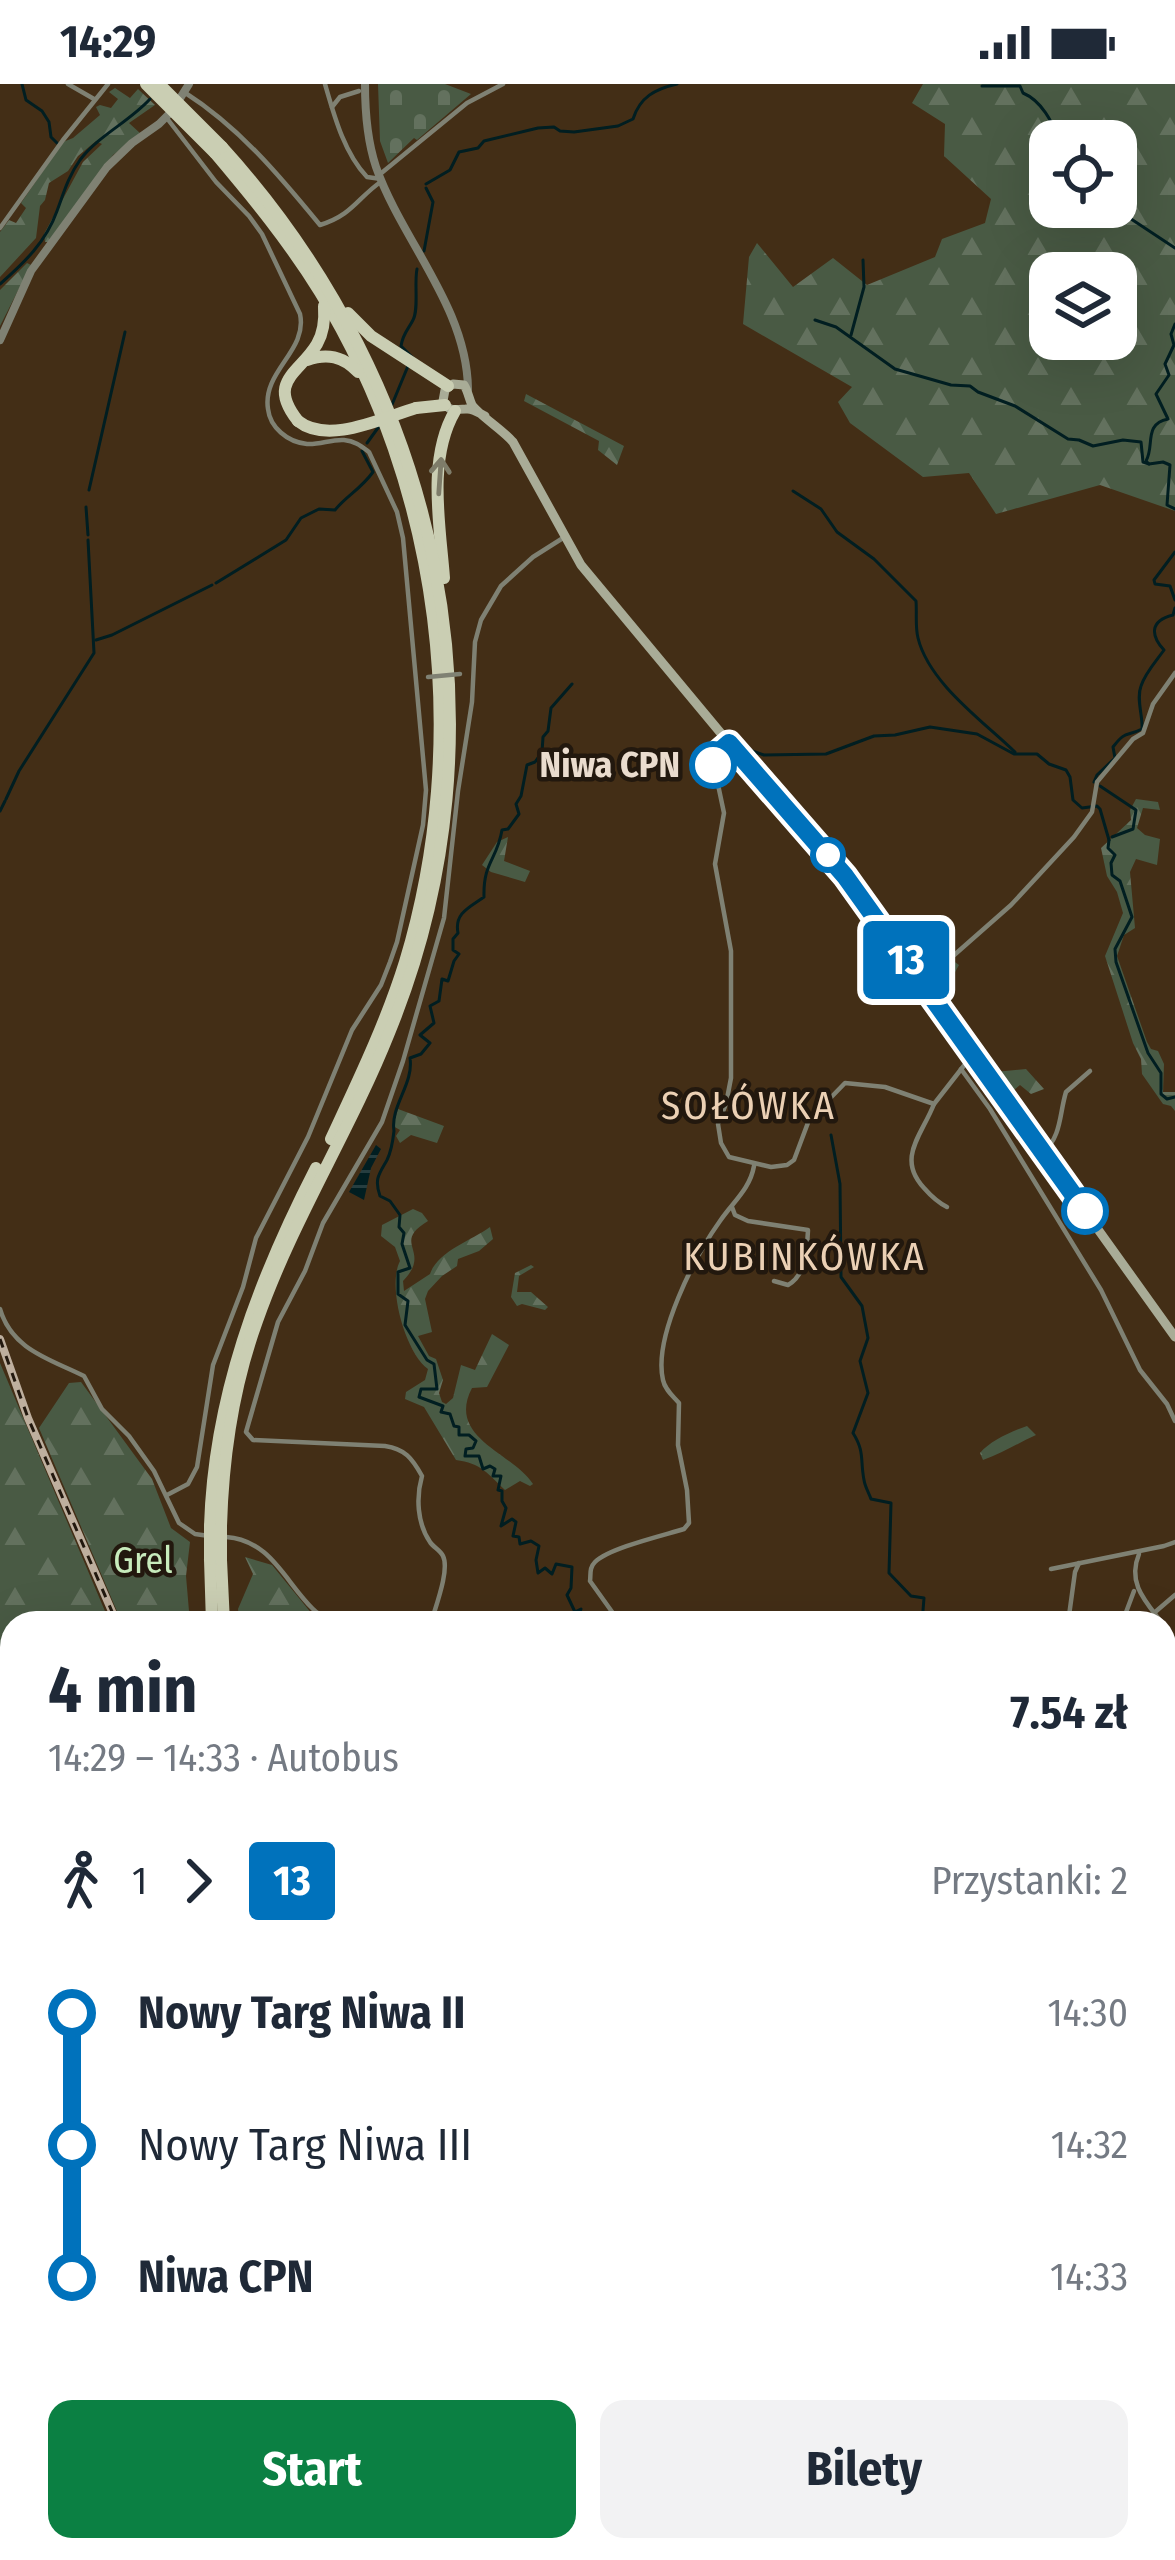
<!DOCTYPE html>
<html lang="pl">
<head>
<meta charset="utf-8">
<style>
  :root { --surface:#fff; --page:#f2f2f3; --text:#1f2937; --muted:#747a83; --accent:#0b8043 }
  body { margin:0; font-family:"Fira Sans Condensed",sans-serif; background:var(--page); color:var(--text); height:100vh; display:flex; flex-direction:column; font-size:45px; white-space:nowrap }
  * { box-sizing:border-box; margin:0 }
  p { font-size:39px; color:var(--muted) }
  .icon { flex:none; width:66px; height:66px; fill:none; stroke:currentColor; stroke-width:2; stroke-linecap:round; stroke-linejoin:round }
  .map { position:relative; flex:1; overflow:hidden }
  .side { position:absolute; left:0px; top:1527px; width:1176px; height:951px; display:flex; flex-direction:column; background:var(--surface); border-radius:36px 36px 0 0; box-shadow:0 12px 48px #0002 }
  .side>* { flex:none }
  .badge { padding:0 24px; border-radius:9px; font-size:42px; line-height:78px }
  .controls { position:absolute; left:1029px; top:36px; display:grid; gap:24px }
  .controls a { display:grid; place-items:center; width:108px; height:108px; border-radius:24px; background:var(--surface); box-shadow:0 12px 48px #0002; font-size:60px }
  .map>.badge { position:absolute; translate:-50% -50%; box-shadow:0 0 0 6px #fff }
  .legs { display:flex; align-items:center; gap:18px; height:132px; padding:0 48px; font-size:39px }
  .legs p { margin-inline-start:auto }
  .overview { display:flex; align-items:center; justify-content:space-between; height:204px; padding:0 48px }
  h1 { font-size:66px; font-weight:700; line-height:90px }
  .primary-button { display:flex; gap:24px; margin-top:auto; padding:24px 48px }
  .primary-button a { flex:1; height:138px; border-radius:24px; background:var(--accent); color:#fff; font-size:48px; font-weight:700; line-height:138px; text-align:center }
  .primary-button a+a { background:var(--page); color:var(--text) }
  ul { padding:0 48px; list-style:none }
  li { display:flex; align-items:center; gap:42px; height:132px; font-size:45px }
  li i { display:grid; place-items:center; width:18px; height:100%; margin:0 15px; background:currentColor }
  li i::after { content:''; width:30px; height:30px; margin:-15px; border:9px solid; border-radius:50%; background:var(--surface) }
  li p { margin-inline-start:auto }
  li:first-child i { background:linear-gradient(#0000 50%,currentColor 0) }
  li:last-child i { background:linear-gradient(currentColor 50%,#0000 0) }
  .status { display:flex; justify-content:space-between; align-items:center; height:84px; padding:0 60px; background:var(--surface); direction:ltr }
  .status svg { height:33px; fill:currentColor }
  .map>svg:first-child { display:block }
  .grass { fill:url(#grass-tufts) }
  .forest { fill:url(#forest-firs); fill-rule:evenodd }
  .cemetery { fill:url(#cemetery-stones) }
  .water { fill:url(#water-rules) }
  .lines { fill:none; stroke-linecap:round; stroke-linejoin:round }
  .stream { stroke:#011e21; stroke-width:3 }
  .minor { stroke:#7f8173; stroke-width:4.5 }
  .tertiary { stroke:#7f8173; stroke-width:8 }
  .secondary { stroke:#a9ac97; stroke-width:9 }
  .primary { stroke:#caceb3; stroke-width:12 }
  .rail-casing { stroke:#beaf9e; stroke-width:8 }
  .rail { stroke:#22180e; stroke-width:3; stroke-dasharray:9; stroke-linecap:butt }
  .minor-bridge { stroke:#7f8173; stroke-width:4.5 }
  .primary-bridge { stroke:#caceb3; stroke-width:12 }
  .oneway { stroke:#7e7c69 }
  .line-1-casing { stroke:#fff; stroke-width:27 }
  .line-1 { stroke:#0072bc; stroke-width:18 }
  .stop-1-dot { fill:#fff; stroke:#0072bc; stroke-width:6 }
  .labels { text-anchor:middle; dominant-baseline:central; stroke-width:9; stroke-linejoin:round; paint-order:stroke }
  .stop-label { font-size:36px; font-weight:bold; fill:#eadcce; stroke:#22180e; text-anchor:end }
  .park-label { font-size:36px; fill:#c8ecbc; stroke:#22180e }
  .neighbourhood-label { font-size:39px; letter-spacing:3px; fill:#ebd0b4; stroke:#22180e }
</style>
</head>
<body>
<div class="status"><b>14:29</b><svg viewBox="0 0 49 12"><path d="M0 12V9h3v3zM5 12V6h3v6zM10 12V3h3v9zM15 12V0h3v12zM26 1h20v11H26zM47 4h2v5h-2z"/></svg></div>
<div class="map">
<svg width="1175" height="2476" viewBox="0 0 1175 2476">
  <defs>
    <pattern id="grass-tufts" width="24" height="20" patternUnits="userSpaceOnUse" patternTransform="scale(3)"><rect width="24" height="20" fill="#495a44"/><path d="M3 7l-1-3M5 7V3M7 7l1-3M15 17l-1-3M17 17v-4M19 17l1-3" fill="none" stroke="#63715e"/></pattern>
    <pattern id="forest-firs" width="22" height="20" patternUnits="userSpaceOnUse" patternTransform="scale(3)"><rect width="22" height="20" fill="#495a44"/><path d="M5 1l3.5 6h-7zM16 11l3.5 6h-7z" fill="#63715e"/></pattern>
    <pattern id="cemetery-stones" width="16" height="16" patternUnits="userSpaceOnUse" patternTransform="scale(3)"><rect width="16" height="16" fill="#495a44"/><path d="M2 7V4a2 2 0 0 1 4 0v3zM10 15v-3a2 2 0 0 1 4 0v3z" fill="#63715e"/></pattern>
    <pattern id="water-rules" width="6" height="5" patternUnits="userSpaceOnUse" patternTransform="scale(3)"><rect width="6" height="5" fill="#011e21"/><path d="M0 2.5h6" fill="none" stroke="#263e40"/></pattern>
  </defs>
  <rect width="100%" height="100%" fill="#432e16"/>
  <polygon class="grass" points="404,2466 748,2466 753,2476 591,2476 540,2470 502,2476 397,2476"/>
  <g class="forest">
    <path d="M 923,0 L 1175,0 L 1175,427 L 1100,401 L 996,430 L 969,389 L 923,393 L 850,339 L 838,318 L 852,303 L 743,240 L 749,173 L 757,159 L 793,203 L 833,174 L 867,201 L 935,173 L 942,155 L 985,139 L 991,115 L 944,72 L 945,40 L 912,19 ZM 1050,57 L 1116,57 L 1116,123 L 1050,123 ZM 1050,189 L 1116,189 L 1116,255 L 1050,255 Z"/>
    <polygon points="115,4 130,14 138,5 155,21 129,39 141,50 113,71 49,158 45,158 44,150 83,78 102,60 96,57 78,72 68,87 49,99 45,116 40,122 36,154 0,193 0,148 9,136 16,139 26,124 21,119 63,58 73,54 100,31 96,23 100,21 111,24 118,15 109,8"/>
    <polygon points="27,179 31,181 0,242 0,206"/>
    <polygon points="526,310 624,362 617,381 598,366 599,357 524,317"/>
    <polygon points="1136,715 1158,718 1160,726 1143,724 1137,744 1145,751 1160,755 1157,781 1136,775 1130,788 1135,844 1124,851 1117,872 1147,958 1151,965 1158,967 1164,980 1163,1008 1175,1008 1175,1027 1171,1022 1163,1020 1142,990 1141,975 1133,959 1105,872 1123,829 1117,808 1107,792 1101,764 1131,736 1130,726"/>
    <polygon points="508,753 504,777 530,787 525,798 491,788 482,781 497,758"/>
    <path d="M 952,876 L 959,881 C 947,901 949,912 956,934 L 928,895 Z"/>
    <polygon points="1026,985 1044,1005 1031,1010 1020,1001 1009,1010 995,988"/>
    <polygon points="398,1025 444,1042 437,1059 411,1051 400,1059 396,1052 400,1046 393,1042"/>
    <path d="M 413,1125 L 422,1129 L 428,1137 C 390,1160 433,1166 403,1197 L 404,1207 L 430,1190 C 438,1167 471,1157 490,1143 L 493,1155 L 479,1167 L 458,1175 L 457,1182 L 442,1192 L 428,1207 L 425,1215 L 432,1248 L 418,1252 L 429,1272 L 436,1275 L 443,1296 L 439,1309 L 442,1318 L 446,1320 L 453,1314 L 461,1281 L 475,1286 L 492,1250 L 509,1261 L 487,1303 L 472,1304 C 446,1354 512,1368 533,1400 L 530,1402 L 520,1397 L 505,1406 C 488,1390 481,1379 456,1376 L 424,1323 L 405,1315 L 406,1308 L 425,1296 L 428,1285 C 405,1268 387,1202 400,1177 L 395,1163 L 381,1152 L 382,1141 Z"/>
    <polygon points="531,1181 534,1183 519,1192 517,1208 531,1208 548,1223 545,1226 522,1220 517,1222 511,1213 515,1189"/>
    <polygon points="0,1279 110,1539 12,1539 12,2466 404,2466 397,2476 0,2476"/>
    <polygon points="81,1298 152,1395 171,1444 190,1458 186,1492 190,1539 122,1539 39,1344 69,1299"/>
    <path d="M 1027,1342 L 1036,1351 C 1018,1359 1003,1369 983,1376 L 980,1369 C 990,1357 1012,1347 1027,1342 Z"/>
    <polygon points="245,1473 272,1481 312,1530 328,1539 240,1539 238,1525 253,1490"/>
  </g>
  <polygon class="cemetery" points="378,0 445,0 471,10 417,56 414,54 388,79 380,57"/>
  <polygon class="water" points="376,1061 381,1065 371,1084 364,1116 349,1108"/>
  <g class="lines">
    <g class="stream">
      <polyline points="22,0 26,16 42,27 49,38 51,53 57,59"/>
      <path d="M 982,2 L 1020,2 L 1023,9 C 1042,17 1052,38 1060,57"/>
      <path d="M 426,100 L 450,86 L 459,68 L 478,64 L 484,57 L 538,44 L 554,43 L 560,47 L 574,48 L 618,42 L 633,35 C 640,13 655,5 677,0"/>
      <polyline points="1113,123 1175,164"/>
      <polyline points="424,167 433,118 426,104"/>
      <path d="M 0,200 C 24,179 46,158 57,127 C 64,108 68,93 80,76 C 99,51 129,38 150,15"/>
      <polyline points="815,236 836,243 895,285 951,301 970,302 978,308 1015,322 1068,355 1079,356 1093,362 1123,356 1141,358 1143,378 1149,380"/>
      <path d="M 1175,240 L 1171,250 L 1174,261 L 1165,280 L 1169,291 L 1156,310 L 1168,335 C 1143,340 1155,362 1146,377 L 1149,380 L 1163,378 L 1170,381 L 1167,421 L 1175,425"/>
      <polyline points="851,251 864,203 863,176"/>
      <path d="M 413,274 L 401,262 C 403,249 408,246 413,236 C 419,225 414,199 417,185"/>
      <polyline points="391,323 408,282"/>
      <polyline points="367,359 380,341"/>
      <polyline points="89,406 125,248"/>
      <path d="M 793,407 L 821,425 L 837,448 L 874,475 L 916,517 C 917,529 915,542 918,554 C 929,599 983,637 1015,668"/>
      <polyline points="86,423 88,451"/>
      <polyline points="1175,468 1154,496 1155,500 1170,502 1175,516"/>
      <path d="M 216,499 L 286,456 L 301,434 L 319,425 L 335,426 C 347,411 360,406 373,388 L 362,367"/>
      <polyline points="96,556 112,551 212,501"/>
      <path d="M 572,600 L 551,624 L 548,647 L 543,653 L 542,668 L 535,678 L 527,681 L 521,712 L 516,720 L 519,730 L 508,745 L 502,746 C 497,776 483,778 484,813 C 470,823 454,829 458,849 L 453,855 L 453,866 L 459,870 L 454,877 L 448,897 L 442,895 L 439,917 L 430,922 L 434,939 L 420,951 L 430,959 L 421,970 L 410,974 C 414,1000 390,1022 394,1047 C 393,1056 391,1068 387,1076 C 379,1090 374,1095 380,1112 L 390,1117 L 400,1131 L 399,1143 L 404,1149 L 402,1160 L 410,1184 L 398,1188 L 398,1210 L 408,1217 L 405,1241 L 427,1276 L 434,1280 L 437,1305 L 421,1305 L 419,1313 L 443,1322 L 441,1328 L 450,1330 L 454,1342 L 459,1343 L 459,1351 L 469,1351 L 476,1357 L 473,1364 L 466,1365 L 465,1372 L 479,1372 L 483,1385 L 490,1382 L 495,1385 L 493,1392 L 501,1392 L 498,1406 L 502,1407 L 502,1417 L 506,1424 L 501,1442 L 512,1435 L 516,1438 L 513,1452 L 519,1453 L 520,1460 L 531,1457 L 539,1462 L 536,1476 L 538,1489 L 545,1484 L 552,1490 L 556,1480 L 572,1483 L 571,1504 L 567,1511 L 575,1528 L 581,1525 L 578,1533 L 590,1536 L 591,1539"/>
      <polyline points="741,663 764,671 826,670 874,652 895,651 930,643 977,650 1014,670 1037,670 1049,680 1066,686 1070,693 1073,716 1082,724 1097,722 1100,725 1109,756"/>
      <path d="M 1094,698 L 1097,691 L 1115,674 L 1113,663 C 1126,646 1126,653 1142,645 C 1143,632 1136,615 1141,602 C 1145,589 1157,576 1164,566 C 1151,552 1149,537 1173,531 L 1175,524"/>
      <polyline points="1100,702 1136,726 1133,745 1112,753"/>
      <polyline points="6,715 19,687 94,569 88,456"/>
      <polyline points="0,727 5,717"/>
      <polyline points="1109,756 1108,764 1115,771 1111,779 1112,791 1120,797 1132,833 1115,865 1116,878 1148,969 1161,989 1161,1010 1167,1015 1175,1013"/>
      <path d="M 831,1051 L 840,1100 L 841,1193 L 862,1222 L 868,1254 L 860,1277 L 868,1309 L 853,1349 C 865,1368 860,1376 864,1396 C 865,1403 869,1409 871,1415 L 891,1419 L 889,1489 L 911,1512 L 924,1514 L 922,1539"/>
      <polyline points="1164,2239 1173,2250 1175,2257"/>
    </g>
    <g class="minor">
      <polyline points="68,0 94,15"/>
      <path d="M 325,0 C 334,31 344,69 367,93 L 381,95"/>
      <path d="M 184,8 C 239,43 279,91 320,141 C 353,131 358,113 382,97"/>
      <polyline points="332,23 340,13 359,7"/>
      <path d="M 166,33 L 216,98 L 249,132 L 262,150 L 300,230 C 308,267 262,287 268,325 C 270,343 287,358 307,360 C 319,361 332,355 344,356 C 355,357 361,362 369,368 L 397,428 L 403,454 L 426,706 L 423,741 L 397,858 L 390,878 L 381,901 L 352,946 L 308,1053 L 256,1154 L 243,1203 L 213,1281 L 197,1383 L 188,1400 L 167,1411"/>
      <polyline points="379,91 467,19 503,0"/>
      <polyline points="0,144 63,56 108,0"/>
      <polyline points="729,659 715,671 713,677 724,729 715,780 731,867 731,994 726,1020 718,1040 721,1059 729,1073 771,1083 787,1081 794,1076 809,1036 845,999 885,1003 934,1020 973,970"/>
      <polyline points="921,894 944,880 1011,821 1074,753 1092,728 1097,698 1133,655 1143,649 1153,620 1175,589"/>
      <polyline points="961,985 990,1025 1101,1206 1140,1286 1167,1320 1175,1337"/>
      <path d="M 934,1020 C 922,1051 896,1074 924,1104 C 931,1112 937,1118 947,1123"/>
      <path d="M 1043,1069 C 1062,1051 1059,1031 1066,1008 L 1090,987"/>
      <path d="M 732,1123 L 735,1131 L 748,1137 L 808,1146 C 807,1166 806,1191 788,1201 L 774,1197"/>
      <path d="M 0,1225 C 12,1266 50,1275 84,1292 L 102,1325 L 129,1352 L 154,1387 L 179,1439 L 195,1450 L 209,1452"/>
      <path d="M 226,1453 C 271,1456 285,1498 313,1525 C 321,1534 337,1536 348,1539"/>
      <path d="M 1139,1470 C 1127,1499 1145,1517 1162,1539"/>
      <polyline points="1051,1485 1164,1462 1175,1458"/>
      <polyline points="1154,1529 1175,1511"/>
      <path d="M 431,1539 C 435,1524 450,1486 443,1472 C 440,1466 433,1463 430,1458 C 417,1439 416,1413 422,1392 C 412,1374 405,1365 385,1362 L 253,1356 L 246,1348 L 278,1238 L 305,1187 L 323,1139 L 382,1038 L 403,977 L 444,834 L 458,707 L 472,618 L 475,558 L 481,536 L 501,502 L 533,473 L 563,454"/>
      <path d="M 620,1539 L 590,1497 C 591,1490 589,1484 595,1478 C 609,1464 665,1451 684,1445 L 689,1439 L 687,1406 L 678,1361 L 679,1319 C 673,1312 665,1306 663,1296 C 653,1253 695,1172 720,1137 C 733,1118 750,1105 754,1082"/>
      <polyline points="1068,1539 1075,1488 1079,1479"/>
      <polyline points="1122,1539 1134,1507"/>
      <polyline points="1164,1542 1175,1557"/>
      <polyline points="0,2068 12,2069"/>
      <polyline points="1164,2090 1175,2096"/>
      <polyline points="1164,2270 1175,2270"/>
      <polyline points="986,2476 993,2466"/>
    </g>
    <g class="tertiary">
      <path d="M 365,0 C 365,28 367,56 376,83 C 402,157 467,223 468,305"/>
      <polyline points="0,256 31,187 107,83 132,59 159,40 172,27 189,0"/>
    </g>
    <path class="secondary" d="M 485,332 C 479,329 472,324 466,325 C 454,325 450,329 443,317 L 445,306 L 453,300 L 464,301 C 468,307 469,315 472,321 C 479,331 503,346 513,358 L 581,481 L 729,659 L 845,792 L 1175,1253"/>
    <g class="primary">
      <path d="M 215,69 C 253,114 289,158 320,208 C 441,405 472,656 405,878 C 386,939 358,997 331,1055"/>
      <polyline points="348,229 371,252 448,302"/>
      <path d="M 307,276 C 327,269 343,272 358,288"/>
      <polyline points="416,324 445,321"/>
      <path d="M 298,337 C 266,297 300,289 317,260 C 324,248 325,236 324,222"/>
      <path d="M 444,494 C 440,441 427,375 455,327"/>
      <path d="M 210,1442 C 214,1313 258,1197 316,1084"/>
      <path d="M 221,1442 C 223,1372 233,1303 257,1237 C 292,1137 350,1047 389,949 C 514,644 441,304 222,63"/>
      <polyline points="210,1475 212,1539"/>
      <polyline points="221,1476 224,1539"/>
      <polyline points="773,2466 779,2476"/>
      <polyline points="784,2466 789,2476"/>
    </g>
    <defs>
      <g id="rail">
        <polyline points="0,1255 28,1334 117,1539"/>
        <polyline points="851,2466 854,2476"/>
      </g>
    </defs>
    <use href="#rail" class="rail-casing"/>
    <use href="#rail" class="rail"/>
    <polyline class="minor-bridge" points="428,593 460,590"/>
    <g class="primary-bridge">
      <polyline points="146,0 215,69"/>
      <polyline points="159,0 222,63"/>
      <path d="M 298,337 C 328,361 382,334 416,324"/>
      <polyline points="210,1475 210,1442"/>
      <polyline points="221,1476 221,1442"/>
    </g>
  </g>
  <defs><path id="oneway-shaft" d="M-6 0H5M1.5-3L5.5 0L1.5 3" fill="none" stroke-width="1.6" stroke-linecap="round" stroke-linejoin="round" transform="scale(3)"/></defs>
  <use class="oneway" href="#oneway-shaft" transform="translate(440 392) rotate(-86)"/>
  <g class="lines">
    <defs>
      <polyline id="line-1" points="713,681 715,671 729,659 845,792 1085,1127"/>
    </defs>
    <use href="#line-1" class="line-1-casing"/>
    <use href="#line-1" class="line-1"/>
  </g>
  <g class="stop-1-dot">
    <circle cx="713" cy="681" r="21"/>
    <circle cx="828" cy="771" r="15"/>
    <circle cx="1085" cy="1127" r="21"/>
  </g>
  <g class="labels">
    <g class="stop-label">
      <text x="680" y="681">Niwa CPN</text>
    </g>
    <g class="park-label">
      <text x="143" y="1477">Grel</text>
    </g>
    <g class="neighbourhood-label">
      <text x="749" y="1022">SOŁÓWKA</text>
      <text x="805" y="1173">KUBINKÓWKA</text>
    </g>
  </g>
</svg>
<div class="controls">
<a><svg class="icon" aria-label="locate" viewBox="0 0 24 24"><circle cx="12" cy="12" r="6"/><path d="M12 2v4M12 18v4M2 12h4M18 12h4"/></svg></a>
<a><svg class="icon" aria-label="layers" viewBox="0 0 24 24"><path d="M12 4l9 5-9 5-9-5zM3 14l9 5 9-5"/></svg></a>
</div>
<b class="badge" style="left:906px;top:876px;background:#0072bc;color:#fff">13</b>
<section class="side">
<div class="overview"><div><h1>4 min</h1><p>14:29 – 14:33 · Autobus</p></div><b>7.54 zł</b></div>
<div class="legs"><svg class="icon" aria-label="walk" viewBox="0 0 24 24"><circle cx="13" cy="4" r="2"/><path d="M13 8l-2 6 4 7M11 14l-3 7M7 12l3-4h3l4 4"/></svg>1<svg class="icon" aria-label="forward" viewBox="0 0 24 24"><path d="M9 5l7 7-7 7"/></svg><b class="badge" style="background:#0072bc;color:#fff">13</b><p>Przystanki: 2</p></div>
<ul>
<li><i style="color:#0072bc"></i><b>Nowy Targ Niwa II</b><p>14:30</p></li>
<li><i style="color:#0072bc"></i><span>Nowy Targ Niwa III</span><p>14:32</p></li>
<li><i style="color:#0072bc"></i><b>Niwa CPN</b><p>14:33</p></li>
</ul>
<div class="primary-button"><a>Start</a><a>Bilety</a></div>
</section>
</div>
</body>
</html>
